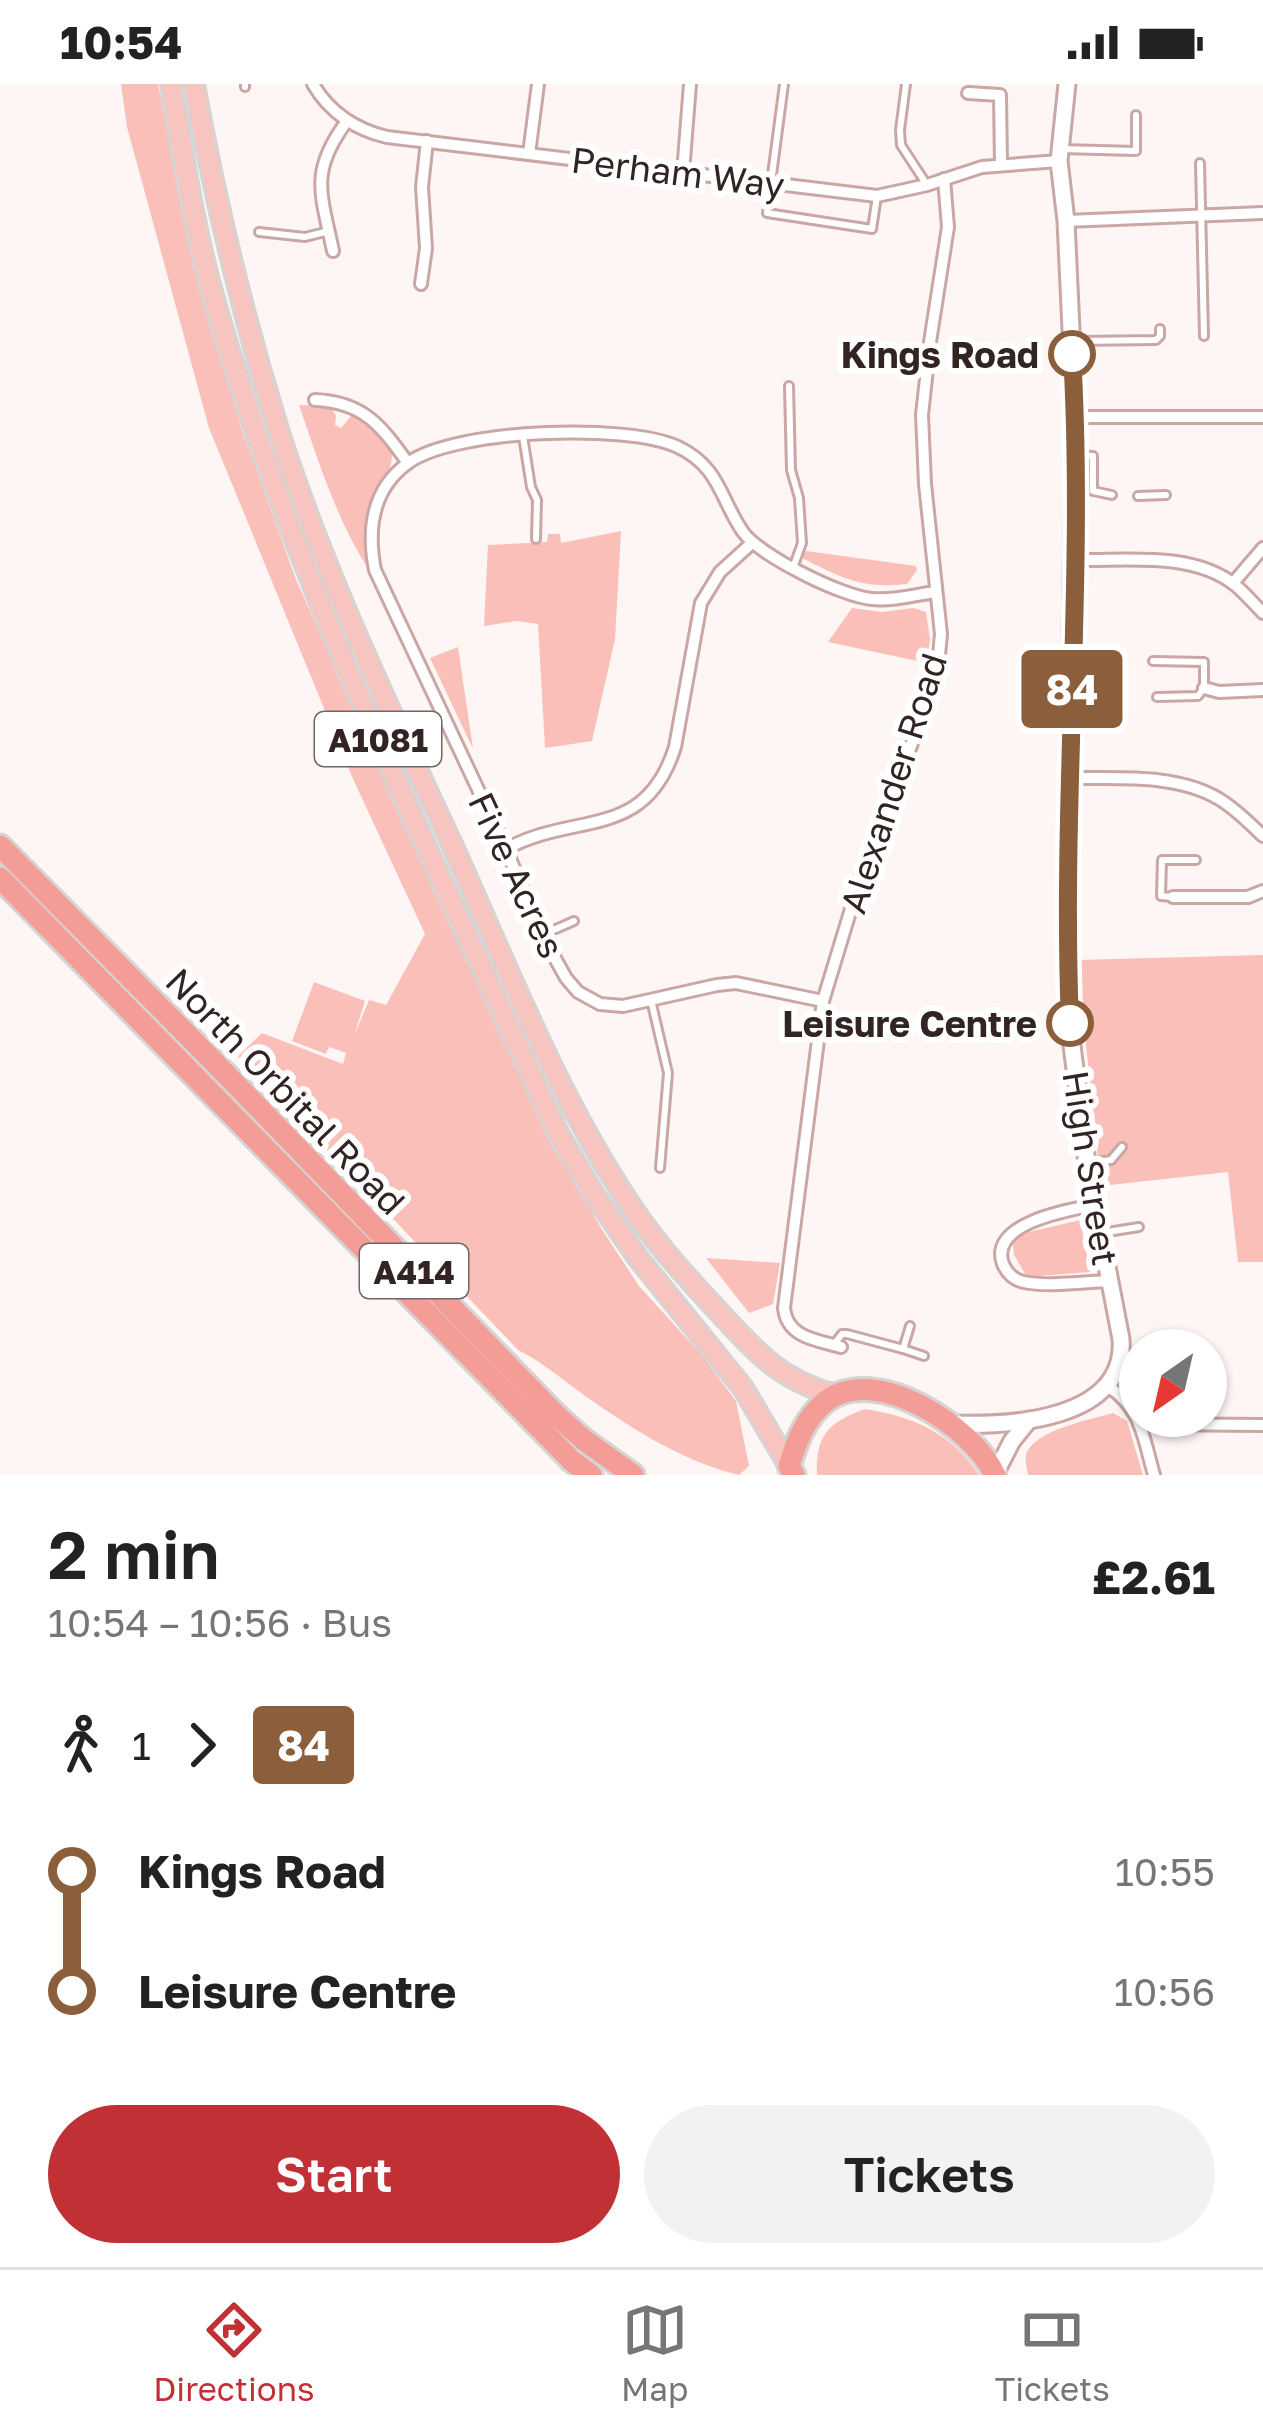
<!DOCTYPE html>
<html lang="en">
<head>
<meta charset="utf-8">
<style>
  :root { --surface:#fff; --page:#f2f2f2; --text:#222; --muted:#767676; --line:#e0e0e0; --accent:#c03035 }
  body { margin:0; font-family:"Golos Text",sans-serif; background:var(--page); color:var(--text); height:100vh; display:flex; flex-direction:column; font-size:45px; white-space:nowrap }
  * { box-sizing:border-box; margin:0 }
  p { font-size:39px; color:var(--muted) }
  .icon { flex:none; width:66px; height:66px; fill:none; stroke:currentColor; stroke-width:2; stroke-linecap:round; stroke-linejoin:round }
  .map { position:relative; height:1391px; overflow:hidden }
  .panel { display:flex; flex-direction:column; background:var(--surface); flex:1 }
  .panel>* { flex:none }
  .badge { padding:0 24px; border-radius:9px; font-size:42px; line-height:78px }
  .needle { width:78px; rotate:214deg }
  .fabs { position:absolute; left:1119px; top:1245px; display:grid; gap:24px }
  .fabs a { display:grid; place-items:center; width:108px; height:108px; border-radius:50%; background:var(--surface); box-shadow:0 3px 9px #0004; font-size:60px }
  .map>.badge { position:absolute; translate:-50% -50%; box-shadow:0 0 0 6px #fff }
  .legs { display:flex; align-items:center; gap:18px; height:132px; padding:0 48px; font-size:39px }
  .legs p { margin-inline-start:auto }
  .headline { display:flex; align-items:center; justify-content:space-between; height:204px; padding:0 48px }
  h1 { font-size:66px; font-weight:600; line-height:90px }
  .button { display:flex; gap:24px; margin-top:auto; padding:24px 48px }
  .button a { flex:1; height:138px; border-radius:72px; background:var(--accent); color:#fff; font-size:48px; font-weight:600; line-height:138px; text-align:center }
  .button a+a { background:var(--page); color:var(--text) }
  ul { padding:0 48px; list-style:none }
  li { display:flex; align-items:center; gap:42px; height:120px; font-size:45px }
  li i { display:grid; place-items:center; width:18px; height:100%; margin:0 15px; background:currentColor }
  li i::after { content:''; width:30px; height:30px; margin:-15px; border:9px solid; border-radius:50%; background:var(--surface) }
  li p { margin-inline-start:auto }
  li:first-child i { background:linear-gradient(#0000 50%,currentColor 0) }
  li:last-child i { background:linear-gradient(currentColor 50%,#0000 0) }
  .status { display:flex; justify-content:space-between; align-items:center; height:84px; padding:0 60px; background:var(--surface); direction:ltr }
  .status svg { height:33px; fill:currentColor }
  .tab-bar { display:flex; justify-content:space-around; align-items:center; height:168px; border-top:3px solid var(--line); background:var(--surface); font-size:33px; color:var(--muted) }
  .tab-bar a { display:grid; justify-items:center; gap:6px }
  .tab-bar .active { color:var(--accent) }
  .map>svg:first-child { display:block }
  .green { fill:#fbbfba }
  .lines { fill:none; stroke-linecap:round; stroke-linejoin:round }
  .lane-casing { stroke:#caa7a4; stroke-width:12 }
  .street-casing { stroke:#caa7a4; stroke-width:16 }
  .secondary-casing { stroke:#caa7a4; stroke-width:21 }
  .primary-casing { stroke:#d6d3d3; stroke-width:24 }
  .highway-casing { stroke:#d6d3d3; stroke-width:27 }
  .lane { stroke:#fff; stroke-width:6 }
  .street { stroke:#fff; stroke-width:10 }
  .secondary { stroke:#fff; stroke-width:15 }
  .primary { stroke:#f8c4c0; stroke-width:18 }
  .highway { stroke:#f49c96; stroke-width:21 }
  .line-1-casing { stroke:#fff; stroke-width:27 }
  .line-1 { stroke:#8b5e3c; stroke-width:18 }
  .stop-1-dot { fill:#fff; stroke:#8b5e3c; stroke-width:6 }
  .labels { text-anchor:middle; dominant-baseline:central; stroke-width:12; stroke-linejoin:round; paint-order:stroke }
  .shield { fill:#fff; stroke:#706665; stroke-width:3 }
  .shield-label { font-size:33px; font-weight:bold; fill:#322423 }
  .street-label { font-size:36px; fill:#322423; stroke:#fff }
  .stop-label { font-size:36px; font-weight:bold; fill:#322423; stroke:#fff; text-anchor:end }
</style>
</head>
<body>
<div class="status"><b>10:54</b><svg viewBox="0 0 49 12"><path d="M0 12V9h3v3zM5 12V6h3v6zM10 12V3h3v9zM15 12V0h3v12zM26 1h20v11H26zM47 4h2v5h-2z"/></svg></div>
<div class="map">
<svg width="1263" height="1391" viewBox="0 0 1263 1391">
  <rect width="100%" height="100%" fill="#fef6f5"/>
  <g class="green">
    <path d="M 121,0 L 158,0 L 198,190 L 241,343 L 297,498 L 456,853 L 556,1067 L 601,1144 L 639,1202 L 700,1269 L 736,1317 L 749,1382 L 739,1391 C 684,1378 634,1346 588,1314 C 564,1297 544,1279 518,1266 L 238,972 L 262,949 L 343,980 L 346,969 L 329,963 L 326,970 L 292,957 L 314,898 L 365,917 L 354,952 L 369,916 L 386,921 L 425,850 L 353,695 L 209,344 L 127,43 Z"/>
    <path d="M 299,321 L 330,322 L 336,332 L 335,341 L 341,344 L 351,332 L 364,333 L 391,364 C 396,386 379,398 372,418 C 363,441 365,463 369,486 C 337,437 318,376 299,321 Z"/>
    <polygon points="621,447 615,555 592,657 545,664 538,540 517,537 484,542 488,461 547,458 548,450 560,450 561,459"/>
    <path d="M 806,467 L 916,482 L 917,486 L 907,500 C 861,505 842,494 802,474 Z"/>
    <polygon points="852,524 881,528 914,524 926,528 930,555 927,579 828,558"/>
    <polygon points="458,563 473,665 430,574"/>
    <polygon points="1263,871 1263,1178 1238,1178 1228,1088 1101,1102 1077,876"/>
    <polygon points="1080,1136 1090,1188 1027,1193 1014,1171 1012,1152"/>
    <polygon points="706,1174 780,1179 773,1220 749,1229"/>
    <path d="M 865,1325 C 913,1332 953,1350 979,1391 L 817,1391 C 815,1351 829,1338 865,1325 Z"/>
    <path d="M 1113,1329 L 1127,1337 L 1143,1391 L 1028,1391 C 1027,1385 1025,1377 1026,1371 C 1033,1346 1090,1336 1113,1329 Z"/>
  </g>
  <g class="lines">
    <defs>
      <g id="lane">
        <polyline points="784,0 767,129 872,145 877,112"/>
        <polyline points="906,0 900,46 901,61 927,101"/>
        <polyline points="245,3 245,0"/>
        <polyline points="1061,65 1136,67 1136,31"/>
        <polyline points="1200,79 1204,252"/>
        <polyline points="259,148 305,153 329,147"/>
        <polyline points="1075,257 1156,256 1160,252 1160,245"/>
        <polyline points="789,302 791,386 799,414 802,459 793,484"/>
        <polyline points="523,352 531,403 537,416 536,455"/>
        <polyline points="1074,371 1093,372 1093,407 1112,411"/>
        <polyline points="1138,412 1166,411"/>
        <polyline points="1153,577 1204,578 1204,604 1198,612 1157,613"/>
        <polyline points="1172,813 1161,812 1162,776 1196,776"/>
        <polyline points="542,851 574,837"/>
        <polyline points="651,916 668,989 660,1084"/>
        <polyline points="1090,1079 1111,1076 1122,1063"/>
        <polyline points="1101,1149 1139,1143"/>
        <polyline points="835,1259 842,1250 847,1250 903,1265 910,1242"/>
        <polyline points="903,1265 924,1272"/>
      </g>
      <g id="street">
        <path d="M 313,0 C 329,28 356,46 387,53 L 877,112 L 927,101 L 982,83 L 1059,77"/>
        <polyline points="968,9 1000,11 1001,80"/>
        <polyline points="529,70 538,0"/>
        <polyline points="683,89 690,0"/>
        <polyline points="1066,137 1263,129"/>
        <path d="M 333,167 C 321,109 309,88 347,37"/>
        <polyline points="421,200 426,164 422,103 427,57"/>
        <path d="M 315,316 C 364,318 381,342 408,379"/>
        <polyline points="1075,333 1263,333"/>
        <path d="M 1074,476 C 1126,477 1192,467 1235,501 C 1245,509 1254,520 1263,529"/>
        <polyline points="1233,499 1263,464"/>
        <polyline points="1204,604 1219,608 1263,606"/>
        <path d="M 1069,694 C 1117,695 1176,689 1219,715 C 1236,725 1249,739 1263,752"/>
        <path d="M 506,765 C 575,727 645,758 675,663 L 701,519 L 720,488 L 752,459"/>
        <polyline points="1173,813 1248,813 1263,807"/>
        <path d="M 823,917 L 736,899 L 717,901 L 623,922 L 600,920 L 578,908 L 566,894 L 542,851 L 506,765 L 375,486 C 367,445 372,405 408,379 C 454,345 627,339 678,363 C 720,383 720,415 743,448 C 760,472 843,513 872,515 C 893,517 915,511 935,508"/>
        <path d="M 1094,1121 C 1067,1126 988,1140 1003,1180 C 1007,1189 1014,1196 1024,1198 C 1047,1203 1084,1198 1109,1197"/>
        <path d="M 841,1263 C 817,1256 787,1254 784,1224 L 823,917 L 861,792 L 921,636 L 938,582 L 941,550 L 925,400 L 922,331 L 930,258 L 948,143 L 944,95"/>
        <path d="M 1108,1302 C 1142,1325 1143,1353 1154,1391"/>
        <polyline points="1139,1340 1263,1341"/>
      </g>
      <g id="secondary">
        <path d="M 953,1340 C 1011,1342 1127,1336 1121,1255 L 1087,1079 L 1070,946 L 1067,766 L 1075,333 L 1066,137 L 1059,77 L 1067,0"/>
        <polyline points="995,1390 1012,1357 1029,1336"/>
      </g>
      <g id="primary">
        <path d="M 171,0 C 183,71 194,145 214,215 C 296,505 434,775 558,1049 L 593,1109 L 638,1174 L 743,1304 L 789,1382"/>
        <path d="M 194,0 C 215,116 243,232 278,345 C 323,487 388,622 450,756 C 509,885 560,1022 642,1138 C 665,1170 693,1200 719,1228 C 756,1268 780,1296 835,1311"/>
      </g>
      <g id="highway">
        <polyline points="0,762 217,981 555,1330 584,1356 633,1391"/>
        <polyline points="0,794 572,1377 591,1391"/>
        <path d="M 794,1391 L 789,1382 C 796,1359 805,1334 825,1318 C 875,1278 973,1343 995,1391"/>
      </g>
    </defs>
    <use href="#lane" class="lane-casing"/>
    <use href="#street" class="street-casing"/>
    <use href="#secondary" class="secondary-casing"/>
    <use href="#primary" class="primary-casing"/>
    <use href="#highway" class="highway-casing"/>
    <use href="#lane" class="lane"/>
    <use href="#street" class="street"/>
    <use href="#secondary" class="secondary"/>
    <use href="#primary" class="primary"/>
    <use href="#highway" class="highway"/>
  </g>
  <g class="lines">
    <defs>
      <path id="line-1" d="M 1070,939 C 1061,716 1085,493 1072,270"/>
    </defs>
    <use href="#line-1" class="line-1-casing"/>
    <use href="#line-1" class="line-1"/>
  </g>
  <g class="stop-1-dot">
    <circle cx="1072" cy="270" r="21"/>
    <circle cx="1070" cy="939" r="21"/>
  </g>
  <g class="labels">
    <g class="shield">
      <rect x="315" y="628" width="126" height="54" rx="9"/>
      <rect x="360" y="1160" width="108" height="54" rx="9"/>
    </g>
    <g class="shield-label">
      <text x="378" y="655">A1081</text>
      <text x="414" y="1187">A414</text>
    </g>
    <g class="street-label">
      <text transform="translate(678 88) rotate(7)">Perham Way</text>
      <text transform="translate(893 699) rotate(-72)">Alexander Road</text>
      <text transform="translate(517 791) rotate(65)">Five Acres</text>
      <text transform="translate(286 1007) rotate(46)">North Orbital Road</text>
      <text transform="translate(1091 1084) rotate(81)">High Street</text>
    </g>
    <g class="stop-label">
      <text x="1039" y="270">Kings Road</text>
      <text x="1037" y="939">Leisure Centre</text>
    </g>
  </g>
</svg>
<div class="fabs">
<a><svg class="needle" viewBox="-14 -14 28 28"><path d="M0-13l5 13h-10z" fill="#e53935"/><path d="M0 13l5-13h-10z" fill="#767676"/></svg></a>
</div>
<b class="badge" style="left:1072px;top:605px;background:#8b5e3c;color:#fff">84</b>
</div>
<section class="panel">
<div class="headline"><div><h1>2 min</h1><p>10:54 – 10:56 · Bus</p></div><b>£2.61</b></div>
<div class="legs"><svg class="icon" aria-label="walk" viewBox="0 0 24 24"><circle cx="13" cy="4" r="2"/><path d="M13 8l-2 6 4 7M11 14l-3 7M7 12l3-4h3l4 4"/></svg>1<svg class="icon" aria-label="forward" viewBox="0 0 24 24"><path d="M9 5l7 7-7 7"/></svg><b class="badge" style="background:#8b5e3c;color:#fff">84</b></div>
<ul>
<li><i style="color:#8b5e3c"></i><b>Kings Road</b><p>10:55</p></li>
<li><i style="color:#8b5e3c"></i><b>Leisure Centre</b><p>10:56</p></li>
</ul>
<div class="button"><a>Start</a><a>Tickets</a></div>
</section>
<nav class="tab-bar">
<a class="active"><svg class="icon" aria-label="directions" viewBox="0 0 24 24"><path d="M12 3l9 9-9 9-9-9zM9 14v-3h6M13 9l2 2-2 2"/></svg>Directions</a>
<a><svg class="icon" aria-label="map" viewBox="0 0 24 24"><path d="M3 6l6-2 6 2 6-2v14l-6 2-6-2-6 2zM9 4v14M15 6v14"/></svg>Map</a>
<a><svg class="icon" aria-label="tickets" viewBox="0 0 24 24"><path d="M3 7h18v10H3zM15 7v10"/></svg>Tickets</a>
</nav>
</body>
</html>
